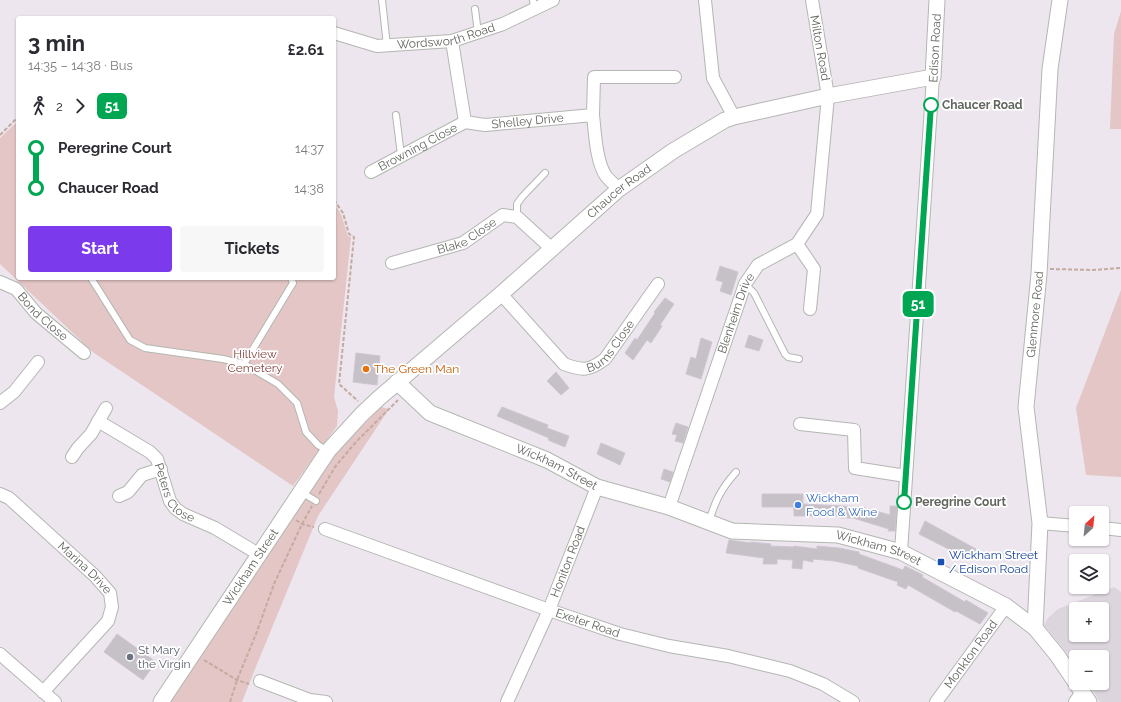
<!DOCTYPE html>
<html lang="en">
<head>
<meta charset="utf-8">
<style>
  :root { --surface:#fff; --page:#f7f7f7; --text:#2b2b33; --muted:#7c7c81; --accent:#7c3aed }
  body { margin:0; font-family:Raleway,sans-serif; background:var(--page); color:var(--text); height:100vh; display:flex; flex-direction:column; font-size:15px; white-space:nowrap }
  * { box-sizing:border-box; margin:0 }
  p { font-size:13px; color:var(--muted) }
  .icon { flex:none; width:22px; height:22px; fill:none; stroke:currentColor; stroke-width:2; stroke-linecap:round; stroke-linejoin:round }
  .map { position:relative; flex:1; overflow:hidden }
  .drawer { position:absolute; left:16px; top:16px; width:320px; height:264px; display:flex; flex-direction:column; background:var(--surface); border-radius:4px; box-shadow:0 1px 3px #0004 }
  .drawer>* { flex:none }
  .badge { padding:0 8px; border-radius:6px; font-size:14px; line-height:26px }
  .needle { width:26px; rotate:27deg }
  .tools { position:absolute; left:1069px; top:506px; display:grid; gap:8px }
  .tools a { display:grid; place-items:center; width:40px; height:40px; border-radius:4px; background:var(--surface); box-shadow:0 1px 3px #0004; font-size:20px }
  .map>.badge { position:absolute; translate:-50% -50%; box-shadow:0 0 0 2px #fff }
  .legs { display:flex; align-items:center; gap:6px; height:44px; padding:0 12px; font-size:13px }
  .legs p { margin-inline-start:auto }
  .summary { display:flex; align-items:center; justify-content:space-between; height:68px; padding:0 12px }
  h1 { font-size:22px; font-weight:700; line-height:30px }
  .primary-button { display:flex; gap:8px; margin-top:auto; padding:8px 12px }
  .primary-button a { flex:1; height:46px; border-radius:4px; background:var(--accent); color:#fff; font-size:16px; font-weight:700; line-height:46px; text-align:center }
  .primary-button a+a { background:var(--page); color:var(--text) }
  ul { padding:0 12px; list-style:none }
  li { display:flex; align-items:center; gap:14px; height:40px; font-size:15px }
  li i { display:grid; place-items:center; width:6px; height:100%; margin:0 5px; background:currentColor }
  li i::after { content:''; width:10px; height:10px; margin:-5px; border:3px solid; border-radius:50%; background:var(--surface) }
  li p { margin-inline-start:auto }
  li:first-child i { background:linear-gradient(#0000 50%,currentColor 0) }
  li:last-child i { background:linear-gradient(currentColor 50%,#0000 0) }
  .map>svg:first-child { display:block }
  .education { fill:#dcd5de; fill-rule:evenodd }
  .green { fill:#e3c6c5 }
  .building { fill:#c6c1c7; stroke:#cfc5d3 }
  .lines { fill:none; stroke-linecap:round; stroke-linejoin:round }
  .service-casing { stroke:#b3b7b1; stroke-width:8 }
  .minor-casing { stroke:#b3b7b1; stroke-width:14 }
  .tertiary-casing { stroke:#b3b7b1; stroke-width:17 }
  .path { stroke:#c4ab9f; stroke-width:2; stroke-dasharray:4 2; stroke-linecap:butt }
  .service { stroke:#fff; stroke-width:6 }
  .minor { stroke:#fff; stroke-width:12 }
  .tertiary { stroke:#fff; stroke-width:15 }
  .line-1-casing { stroke:#fff; stroke-width:9 }
  .line-1 { stroke:#00a651; stroke-width:6 }
  .stop-1-dot { fill:#fff; stroke:#00a651; stroke-width:2 }
  .food-dot { fill:#e8710a; stroke:#fff; stroke-width:1.5 }
  .shop-dot { fill:#3f7fe0; stroke:#fff; stroke-width:1.5 }
  .transit-dot { fill:#1a4fb4; stroke:#fff; stroke-width:1.5 }
  .worship-dot { fill:#6b7280; stroke:#fff; stroke-width:1.5 }
  .labels { text-anchor:middle; dominant-baseline:central; stroke-width:3.5; stroke-linejoin:round; paint-order:stroke }
  .street-label { font-size:12px; fill:#61655e; stroke:#fff }
  .stop-label { font-size:12px; font-weight:bold; fill:#61655e; stroke:#fff; text-anchor:start }
  .park-label { font-size:12px; fill:#83443f; stroke:#fff }
  .food-label { font-size:12px; fill:#c56008; stroke:#fff; text-anchor:start }
  .shop-label { font-size:12px; fill:#366cbe; stroke:#fff; text-anchor:start }
  .transit-label { font-size:12px; fill:#164399; stroke:#fff; text-anchor:start }
  .worship-label { font-size:12px; fill:#5b616d; stroke:#fff; text-anchor:start }
</style>
</head>
<body>
<div class="map">
<svg width="1121" height="702" viewBox="0 0 1121 702">
  <rect width="100%" height="100%" fill="#ede6ee"/>
  <path class="education" d="M 1114,587 L 1121,592 L 1121,702 L 1100,702 L 1088,683 L 1102,683 L 1102,657 L 1076,657 L 1076,664 L 1044,625 L 1048,618 L 1058,609 ZM 1076,609 L 1102,609 L 1102,635 L 1076,635 Z"/>
  <g class="green">
    <polygon points="1121,11 1121,129 1110,129 1114,34"/>
    <polygon points="18,121 18,278 334,278 334,204 341,214 348,236 351,237 334,397 338,411 337,426 293,486 94,353 0,264 0,138"/>
    <polygon points="1121,290 1121,477 1086,475 1076,408"/>
    <polygon points="381,407 389,409 318,516 255,669 242,702 169,702 337,452"/>
  </g>
  <g class="building">
    <polygon points="720,266 738,272 731,295 720,291 723,282 716,280"/>
    <polygon points="665,298 674,304 660,325 662,326 651,343 647,340 633,360 625,353 635,338 637,340 655,313 654,312"/>
    <polygon points="749,335 763,340 759,351 745,347"/>
    <polygon points="701,338 712,342 701,379 686,374 691,357 696,359"/>
    <polygon points="356,353 380,356 377,385 353,382"/>
    <polygon points="556,372 569,388 561,395 547,381"/>
    <polygon points="502,407 548,425 547,428 569,436 565,447 548,440 549,438 497,416"/>
    <polygon points="676,423 688,427 683,443 675,441 677,435 672,434"/>
    <polygon points="601,443 625,453 620,465 597,454"/>
    <polygon points="664,469 673,472 670,482 661,479"/>
    <polygon points="762,494 803,494 803,504 862,507 890,515 890,506 897,506 895,531 888,531 889,529 853,518 840,518 840,516 794,516 794,507 762,507"/>
    <polygon points="925,521 976,549 970,560 919,534"/>
    <polygon points="729,540 751,543 751,542 771,544 770,546 794,547 794,546 817,549 817,546 839,548 859,552 859,554 903,570 905,566 923,575 922,577 965,602 966,600 988,613 980,624 956,611 955,612 908,585 906,589 897,585 898,582 858,568 858,566 834,561 813,559 813,562 803,560 802,569 792,568 793,560 777,559 777,564 763,564 764,558 726,553"/>
    <polygon points="117,634 156,662 143,680 104,652"/>
  </g>
  <g class="lines">
    <defs>
      <g id="service">
        <polyline points="382,0 387,46"/>
        <polyline points="533,0 534,8"/>
        <polyline points="475,9 478,33"/>
        <polyline points="396,115 401,155"/>
        <polyline points="517,217 517,204 522,197 545,173"/>
        <polyline points="91,278 130,340 145,348 223,359 244,364 278,384 297,403 306,432 318,445 328,451"/>
        <polyline points="745,284 754,293 785,354 788,357 799,359"/>
        <polyline points="244,364 293,283 291,278"/>
        <polyline points="301,492 316,501"/>
        <path d="M 709,522 C 715,501 721,489 736,472"/>
      </g>
      <g id="minor">
        <polyline points="705,0 713,78 734,117"/>
        <path id="s1" d="M 334,33 L 377,46 L 452,41 L 503,24 L 553,0"/>
        <path id="s2" d="M 452,41 L 465,122 L 485,125 L 593,115 C 595,132 596,162 606,176 C 610,181 615,185 619,189"/>
        <polyline points="593,115 594,77 675,77"/>
        <path id="s3" d="M 371,172 L 465,122"/>
        <polyline points="797,244 814,269 810,309"/>
        <path id="s4" d="M 392,263 L 463,243 L 503,215 L 517,217 L 552,249"/>
        <path id="s5" d="M 0,282 L 16,289 L 36,313 L 84,353"/>
        <path id="s6" d="M 501,294 L 564,364 C 583,371 589,371 605,359 L 658,284"/>
        <polyline points="0,403 14,392 38,362"/>
        <path id="s7" d="M 98,421 L 150,452 L 157,459 L 170,501 L 175,508 L 183,514 L 215,528 L 260,555"/>
        <polyline points="800,424 854,430 855,468 906,476"/>
        <polyline points="72,457 78,448 91,434 106,408"/>
        <path id="s8" d="M 0,494 L 9,498 L 95,576 L 110,593 L 112,607 L 108,621 L 43,692"/>
        <polyline points="119,496 128,492 142,475 161,469"/>
        <path id="s9" d="M 669,507 L 745,284 L 758,265 L 797,244 L 817,214 L 828,96 L 812,0"/>
        <polyline points="1040,523 1076,526"/>
        <polyline points="1102,528 1121,530"/>
        <path id="s10" d="M 325,529 L 549,610 L 620,634 L 669,646 L 728,656 L 790,671 L 823,684 L 853,702"/>
        <polyline points="901,552 933,77"/>
        <polyline points="0,654 55,702"/>
        <polyline points="260,681 310,700 326,702"/>
        <path id="s11" d="M 507,702 L 549,610 L 597,487"/>
        <path id="s12" d="M 936,702 L 1006,606"/>
        <polyline points="1075,702 1082,692"/>
      </g>
      <g id="tertiary">
        <path id="s13" d="M 397,382 L 430,413 L 547,460 L 597,487 L 669,507 L 732,531 L 838,535 L 901,552 L 1006,606 L 1035,628 L 1057,655 L 1089,702"/>
        <path id="s14" d="M 1035,628 L 1040,523 L 1026,407 L 1039,274 L 1050,69 L 1060,0"/>
        <path id="s15" d="M 161,702 L 328,451 L 362,414 L 379,398 L 501,294 L 619,189 L 673,151 L 725,120 L 734,117 L 828,96 L 933,77 L 937,0"/>
      </g>
    </defs>
    <use href="#service" class="service-casing"/>
    <use href="#minor" class="minor-casing"/>
    <use href="#tertiary" class="tertiary-casing"/>
    <g class="path">
      <polyline points="0,135 18,117"/>
      <polyline points="334,200 343,213 349,234 354,237 339,384 358,401"/>
      <polyline points="1050,269 1093,270 1121,268"/>
      <polyline points="319,494 335,467 355,443 398,400"/>
      <polyline points="296,520 302,524 314,527"/>
      <polyline points="204,660 237,680 249,684"/>
      <polyline points="230,702 237,680 256,634 274,584 302,524 312,506"/>
    </g>
    <use href="#service" class="service"/>
    <use href="#minor" class="minor"/>
    <use href="#tertiary" class="tertiary"/>
  </g>
  <g class="lines">
    <defs>
      <polyline id="line-1" points="904,502 931,105"/>
    </defs>
    <use href="#line-1" class="line-1-casing"/>
    <use href="#line-1" class="line-1"/>
  </g>
  <g class="stop-1-dot">
    <circle cx="931" cy="105" r="7"/>
    <circle cx="904" cy="502" r="7"/>
  </g>
  <circle class="food-dot" cx="366" cy="369" r="4"/>
  <circle class="shop-dot" cx="798" cy="505" r="4"/>
  <rect class="transit-dot" x="937" y="558" width="8" height="8" rx="2"/>
  <circle class="worship-dot" cx="130" cy="657" r="4"/>
  <g class="labels">
    <g class="street-label">
      <text stroke="none"><textPath href="#s1" startOffset="115">Wordsworth Road</textPath></text>
      <text transform="translate(820 48) rotate(80)">Milton Road</text>
      <text transform="translate(935 48) rotate(-87)">Edison Road</text>
      <text stroke="none"><textPath href="#s2" startOffset="145">Shelley Drive</textPath></text>
      <text stroke="none"><textPath href="#s3" startOffset="53">Browning Close</textPath></text>
      <text stroke="none"><textPath href="#s15" startOffset="692">Chaucer Road</textPath></text>
      <text stroke="none"><textPath href="#s4" startOffset="80">Blake Close</textPath></text>
      <text stroke="none"><textPath href="#s9" startOffset="205">Blenheim Drive</textPath></text>
      <text stroke="none"><textPath href="#s14" startOffset="315">Glenmore Road</textPath></text>
      <text stroke="none"><textPath href="#s5" startOffset="56">Bond Close</textPath></text>
      <text stroke="none"><textPath href="#s6" startOffset="151">Burns Close</textPath></text>
      <text stroke="none"><textPath href="#s13" startOffset="183">Wickham Street</textPath></text>
      <text stroke="none"><textPath href="#s7" startOffset="110">Peters Close</textPath></text>
      <text stroke="none"><textPath href="#s13" startOffset="519">Wickham Street</textPath></text>
      <text stroke="none"><textPath href="#s11" startOffset="153">Honiton Road</textPath></text>
      <text stroke="none"><textPath href="#s15" startOffset="162">Wickham Street</textPath></text>
      <text stroke="none"><textPath href="#s8" startOffset="113">Marina Drive</textPath></text>
      <text stroke="none"><textPath href="#s10" startOffset="279">Exeter Road</textPath></text>
      <text stroke="none"><textPath href="#s12" startOffset="59">Monkton Road</textPath></text>
    </g>
    <g class="stop-label">
      <text x="942" y="105">Chaucer Road</text>
      <text x="915" y="502">Peregrine Court</text>
    </g>
    <g class="park-label">
      <text x="255" y="354">Hillview<tspan x="255" dy="14">Cemetery</tspan></text>
    </g>
    <g class="food-label">
      <text x="374" y="369">The Green Man</text>
    </g>
    <g class="shop-label">
      <text x="806" y="498">Wickham<tspan x="806" dy="14">Food &amp; Wine</tspan></text>
    </g>
    <g class="transit-label">
      <text x="949" y="555">Wickham Street<tspan x="949" dy="14">/ Edison Road</tspan></text>
    </g>
    <g class="worship-label">
      <text x="138" y="650">St Mary<tspan x="138" dy="14">the Virgin</tspan></text>
    </g>
  </g>
</svg>
<div class="tools">
<a><svg class="needle" viewBox="-14 -14 28 28"><path d="M0-13l5 13h-10z" fill="#e53935"/><path d="M0 13l5-13h-10z" fill="#7c7c81"/></svg></a>
<a><svg class="icon" aria-label="layers" viewBox="0 0 24 24"><path d="M12 4l9 5-9 5-9-5zM3 14l9 5 9-5"/></svg></a>
<a>+</a>
<a>−</a>
</div>
<b class="badge" style="left:918px;top:304px;background:#00a651;color:#fff">51</b>
<section class="drawer">
<div class="summary"><div><h1>3 min</h1><p>14:35 – 14:38 · Bus</p></div><b>£2.61</b></div>
<div class="legs"><svg class="icon" aria-label="walk" viewBox="0 0 24 24"><circle cx="13" cy="4" r="2"/><path d="M13 8l-2 6 4 7M11 14l-3 7M7 12l3-4h3l4 4"/></svg>2<svg class="icon" aria-label="forward" viewBox="0 0 24 24"><path d="M9 5l7 7-7 7"/></svg><b class="badge" style="background:#00a651;color:#fff">51</b></div>
<ul>
<li><i style="color:#00a651"></i><b>Peregrine Court</b><p>14:37</p></li>
<li><i style="color:#00a651"></i><b>Chaucer Road</b><p>14:38</p></li>
</ul>
<div class="primary-button"><a>Start</a><a>Tickets</a></div>
</section>
</div>
</body>
</html>
